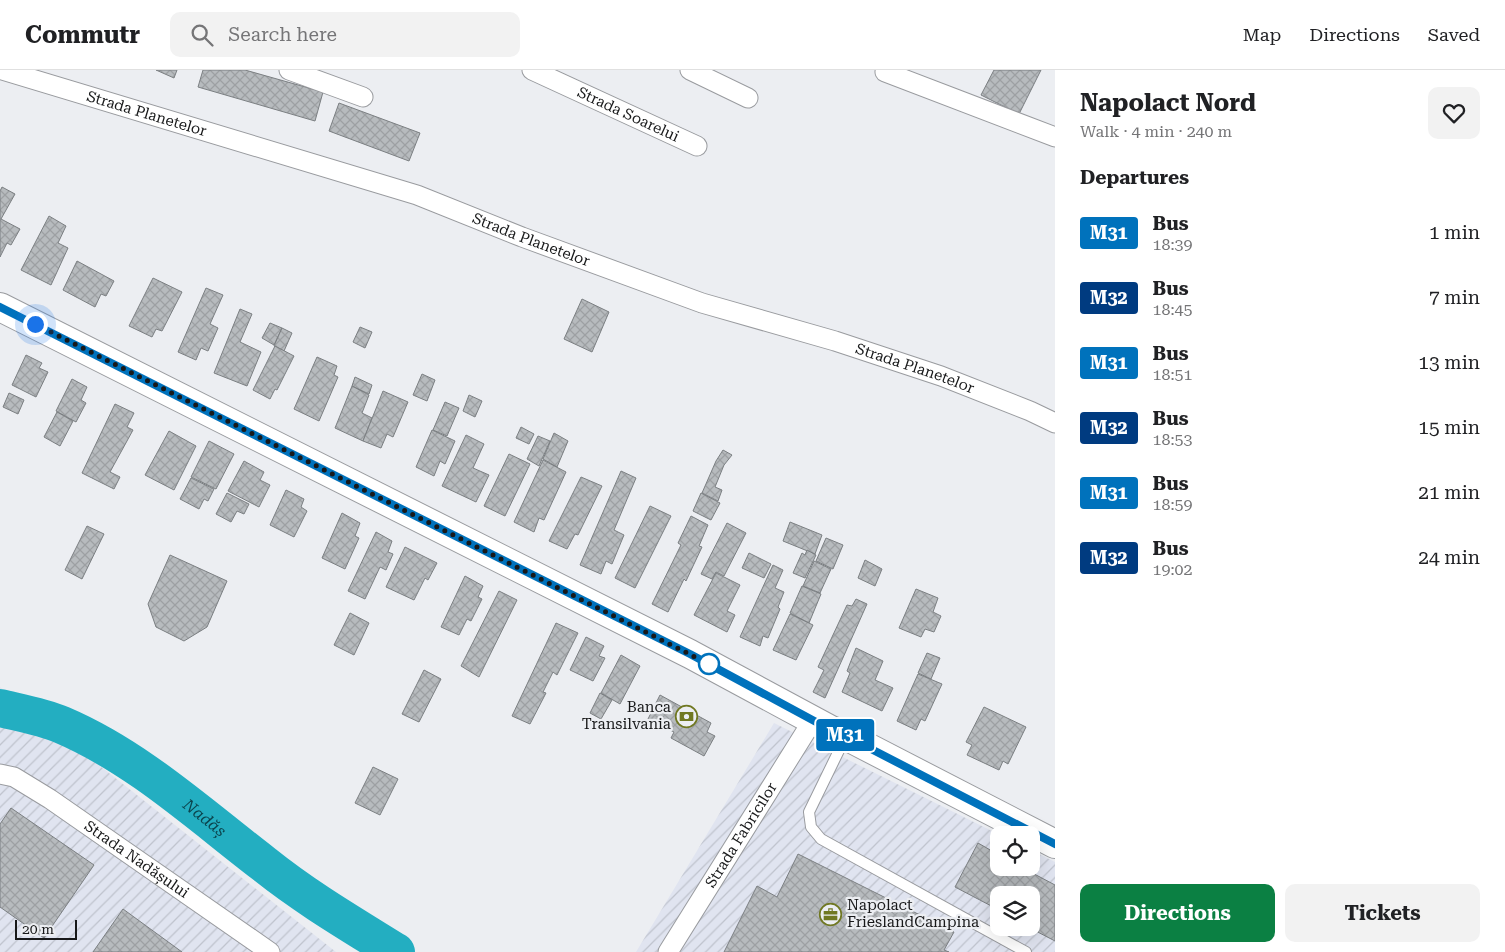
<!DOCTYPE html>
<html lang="en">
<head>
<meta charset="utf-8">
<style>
  :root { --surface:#fff; --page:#f2f2f2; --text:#202124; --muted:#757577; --line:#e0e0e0; --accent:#0b8043 }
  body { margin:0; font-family:"Roboto Serif",serif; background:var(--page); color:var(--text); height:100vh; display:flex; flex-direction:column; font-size:19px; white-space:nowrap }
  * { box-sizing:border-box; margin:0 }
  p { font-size:16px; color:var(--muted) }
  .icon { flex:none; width:28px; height:28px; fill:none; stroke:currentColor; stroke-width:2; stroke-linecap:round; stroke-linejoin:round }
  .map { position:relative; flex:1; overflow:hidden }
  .side { display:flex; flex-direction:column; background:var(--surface); width:450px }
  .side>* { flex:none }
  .badge { padding:0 10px; border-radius:4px; font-size:18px; line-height:32px }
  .controls { position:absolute; left:990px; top:756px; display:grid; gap:10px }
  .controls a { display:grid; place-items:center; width:50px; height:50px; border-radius:10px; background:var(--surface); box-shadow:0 5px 20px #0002; font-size:25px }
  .scale { position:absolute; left:15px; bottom:12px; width:62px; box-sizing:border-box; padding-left:5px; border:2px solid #18191a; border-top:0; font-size:14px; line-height:18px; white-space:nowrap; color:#18191a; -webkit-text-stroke:4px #eceef2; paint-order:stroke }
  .you { position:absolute; width:25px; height:25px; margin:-12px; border:4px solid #fff; border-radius:50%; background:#1a73e8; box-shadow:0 0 0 8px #1a73e833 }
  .map>.badge { position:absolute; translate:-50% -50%; box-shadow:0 0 0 2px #fff }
  h2 { padding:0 25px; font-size:19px; line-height:45px }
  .round { display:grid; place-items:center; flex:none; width:52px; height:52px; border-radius:10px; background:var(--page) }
  .head { display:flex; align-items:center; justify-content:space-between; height:85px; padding:0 25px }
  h1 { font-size:24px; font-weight:700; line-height:38px }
  .primary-button { display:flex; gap:10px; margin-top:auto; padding:10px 25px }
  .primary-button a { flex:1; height:58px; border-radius:10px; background:var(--accent); color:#fff; font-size:20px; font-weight:700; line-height:58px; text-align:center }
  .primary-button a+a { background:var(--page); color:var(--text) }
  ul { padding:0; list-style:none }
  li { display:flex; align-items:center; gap:15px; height:65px; padding:0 25px }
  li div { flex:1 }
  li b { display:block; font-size:19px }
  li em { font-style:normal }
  li .badge { min-width:55px; font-weight:700; text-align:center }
  header { display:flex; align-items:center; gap:30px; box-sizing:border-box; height:70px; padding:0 25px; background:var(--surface); border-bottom:1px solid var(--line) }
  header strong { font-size:24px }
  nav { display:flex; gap:28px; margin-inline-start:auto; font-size:18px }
  .search { width:350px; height:45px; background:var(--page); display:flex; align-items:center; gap:12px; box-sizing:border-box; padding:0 18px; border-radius:10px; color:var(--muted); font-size:19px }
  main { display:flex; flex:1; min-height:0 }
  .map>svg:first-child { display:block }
  .industrial { fill:url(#industrial-furrows); fill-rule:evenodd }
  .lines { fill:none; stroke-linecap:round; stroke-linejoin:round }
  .river { stroke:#23aec1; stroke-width:38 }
  .building { fill:url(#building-cross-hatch); stroke:#7b7f82 }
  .service-casing { stroke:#999b9f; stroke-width:12 }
  .minor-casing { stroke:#999b9f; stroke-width:21 }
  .primary-casing { stroke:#999b9f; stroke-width:30 }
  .service { stroke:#fff; stroke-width:10 }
  .minor { stroke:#fff; stroke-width:19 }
  .primary { stroke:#fff; stroke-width:28 }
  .line-casing { stroke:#fff; stroke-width:11 }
  .line { stroke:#0072bc; stroke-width:8 }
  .walk { stroke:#18191a; stroke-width:5; stroke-dasharray:0 9 }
  .stop-dot { fill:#fff; stroke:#0072bc; stroke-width:2.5 }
  .labels { text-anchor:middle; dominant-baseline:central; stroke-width:4.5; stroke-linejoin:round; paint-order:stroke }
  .street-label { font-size:15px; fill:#18191a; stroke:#eceef2 }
  .poi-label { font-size:15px; fill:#18191a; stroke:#eceef2; text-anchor:end }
  .water-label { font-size:16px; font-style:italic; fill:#0c454e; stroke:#eceef2 }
</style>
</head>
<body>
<header>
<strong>Commutr</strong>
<div class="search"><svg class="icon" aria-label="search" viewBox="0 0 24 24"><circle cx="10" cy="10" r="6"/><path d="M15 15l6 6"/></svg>Search here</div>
<nav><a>Map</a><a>Directions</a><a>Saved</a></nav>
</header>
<main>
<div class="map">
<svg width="1055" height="882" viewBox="0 0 1055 882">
  <defs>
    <pattern id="industrial-furrows" width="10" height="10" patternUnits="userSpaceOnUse" patternTransform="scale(1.25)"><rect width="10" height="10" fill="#e0e4f0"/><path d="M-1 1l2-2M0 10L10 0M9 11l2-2" fill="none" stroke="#bfc3cd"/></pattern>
    <pattern id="building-cross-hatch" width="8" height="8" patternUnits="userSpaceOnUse" patternTransform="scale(1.25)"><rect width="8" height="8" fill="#b7bbbe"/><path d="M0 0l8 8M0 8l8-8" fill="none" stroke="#9da0a3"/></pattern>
  </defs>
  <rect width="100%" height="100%" fill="#eceef2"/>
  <g class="industrial">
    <polygon points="0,617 336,882 0,882"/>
    <path d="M 774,653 L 1000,765 L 999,765 L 999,798 L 1031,798 L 1031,780 L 1055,792 L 1055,882 L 636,882 ZM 999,825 L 1031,825 L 1031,858 L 999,858 Z"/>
  </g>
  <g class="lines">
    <path class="river" id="s1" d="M 0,638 C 21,643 43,647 62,655 C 137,687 200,745 264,794 C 305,827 351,854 396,882"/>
  </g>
  <g class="building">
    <polygon points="156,0 177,0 174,8"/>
    <polygon points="203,0 245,0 323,22 315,51 198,17"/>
    <polygon points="994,0 1041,0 1019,44 981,25"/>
    <polygon points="339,33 420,63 409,91 329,61"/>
    <polygon points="2,117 15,124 1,149 20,159 11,175 7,173 0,187 0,121"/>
    <polygon points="49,146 66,156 58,173 68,178 51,215 21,200"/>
    <polygon points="77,191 114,211 106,226 101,224 95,237 63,220"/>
    <polygon points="153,208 182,222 162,261 156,259 152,267 129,256"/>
    <polygon points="206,218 223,225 210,254 218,258 208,281 201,278 196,290 178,282"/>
    <polygon points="582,229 609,242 592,282 564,269"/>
    <polygon points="240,239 252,244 240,272 261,282 247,316 214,303"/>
    <polygon points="270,253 282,258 274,275 262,268"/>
    <polygon points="360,257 372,262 365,278 353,272"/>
    <polygon points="282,258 292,263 284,281 274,276"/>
    <polygon points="275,276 294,286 277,320 275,319 270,329 253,320"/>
    <polygon points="26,285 42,293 39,298 48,302 36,327 12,315"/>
    <polygon points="317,287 337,296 334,305 338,307 319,351 294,339"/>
    <polygon points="422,304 435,310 427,331 413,325"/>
    <polygon points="355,307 372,315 369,324 352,316"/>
    <polygon points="72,309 87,317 81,330 86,333 76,352 56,341"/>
    <polygon points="352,316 369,325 362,343 372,348 363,371 335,358"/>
    <polygon points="383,321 408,332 393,367 387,364 381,378 363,371"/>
    <polygon points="9,323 24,330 18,344 3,337"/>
    <polygon points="469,325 482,331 475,347 463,341"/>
    <polygon points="445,332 459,338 447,366 433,360"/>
    <polygon points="115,334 134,343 127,357 133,360 110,402 120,407 114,419 82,403"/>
    <polygon points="57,342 73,351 60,376 44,367"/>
    <polygon points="521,357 534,364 529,374 516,368"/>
    <polygon points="432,360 455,371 445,394 440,391 434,406 416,397"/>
    <polygon points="169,361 196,376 174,420 145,405"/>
    <polygon points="554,363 568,371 557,397 543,389"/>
    <polygon points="466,365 484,374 473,398 489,405 476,432 442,416"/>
    <polygon points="538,366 550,371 539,396 527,389"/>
    <polygon points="209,371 234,384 216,419 191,407"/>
    <polygon points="723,380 732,385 724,395 715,417 722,420 718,431 702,423 716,391"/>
    <polygon points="509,384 530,394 505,446 484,436"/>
    <polygon points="543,390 566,402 544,450 539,448 534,462 514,452"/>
    <polygon points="244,391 264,402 260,410 270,415 259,437 228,421"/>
    <polygon points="621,401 636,408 614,460 624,465 612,494 606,491 601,504 580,495"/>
    <polygon points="581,407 602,416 578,465 575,464 567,479 549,471"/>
    <polygon points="191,408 214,419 208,431 204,429 199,439 180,429"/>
    <polygon points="286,420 304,429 301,437 307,441 294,467 270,455"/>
    <polygon points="227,423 249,434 244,444 237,441 231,452 216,444"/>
    <polygon points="701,423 720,433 711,450 693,441"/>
    <polygon points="650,436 671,446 635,518 615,508"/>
    <polygon points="342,443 360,453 355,466 359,468 345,499 322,488"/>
    <polygon points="691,446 708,455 699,476 702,477 686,511 684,509 668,542 652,534 681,475 678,473"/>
    <polygon points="790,452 822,465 815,484 783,471"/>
    <polygon points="727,453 746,463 724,506 716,502 712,509 701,504"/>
    <polygon points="87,456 104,464 82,509 65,500"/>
    <polygon points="376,462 392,471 388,482 393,484 386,500 380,497 365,529 348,521"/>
    <polygon points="826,468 843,475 833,499 816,491"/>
    <polygon points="405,477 437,493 428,510 425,508 414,530 386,517"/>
    <polygon points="807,480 816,485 805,508 793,503 802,483 805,485"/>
    <polygon points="749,483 771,494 764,508 742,498"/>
    <polygon points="170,485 227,511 207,557 184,571 156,557 148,534"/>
    <polygon points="865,490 882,499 875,516 858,508"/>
    <polygon points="814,491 831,499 820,523 803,516"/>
    <polygon points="773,495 783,500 775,518 784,522 778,537 780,539 768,568 763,566 760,576 740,567"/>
    <polygon points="716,503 740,515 727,541 735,545 727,562 694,545"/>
    <polygon points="465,506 483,516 478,527 482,529 471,551 467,549 459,565 441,557"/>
    <polygon points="802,516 821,524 809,553 790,543"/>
    <polygon points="916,519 938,528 933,542 941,546 934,562 925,559 921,567 899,558"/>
    <polygon points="499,521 517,530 479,607 461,596"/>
    <polygon points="856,529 867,534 825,628 813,622 824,600 818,597 847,535 852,536"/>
    <polygon points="350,543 369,553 354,585 334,575"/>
    <polygon points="790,544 813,555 796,590 773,580"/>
    <polygon points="556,553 578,563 557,605 553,602 543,622 546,623 530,654 512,646"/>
    <polygon points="586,567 604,576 599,586 605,588 593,611 570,600"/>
    <polygon points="856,578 883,591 875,610 893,618 882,641 842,622 850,603 847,601"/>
    <polygon points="927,583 940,588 931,609 918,603"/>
    <polygon points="621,585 640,596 620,634 601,623"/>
    <polygon points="424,600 441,609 419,652 402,644"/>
    <polygon points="918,604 942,614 925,651 921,649 916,660 897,651"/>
    <polygon points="600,623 612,630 601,649 590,643"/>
    <polygon points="660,625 711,653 707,662 715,666 704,686 671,668 674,662 648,649"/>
    <polygon points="984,637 1026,657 1008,694 1003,691 999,700 967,685 972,675 966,672"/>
    <polygon points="373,697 398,709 380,745 355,733"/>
    <polygon points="11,738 94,795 44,868 0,837 0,754"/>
    <polygon points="978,773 999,785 999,798 1023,798 1055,815 1055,871 1030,858 1031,825 999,825 999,840 955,817"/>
    <polygon points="798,784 954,862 944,880 949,882 724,882 757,816 777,827"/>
    <polygon points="123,839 182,882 93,882"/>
  </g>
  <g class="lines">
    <defs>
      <polyline id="service" points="846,666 809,742 811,757 821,769 1026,882"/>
      <g id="minor">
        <path id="s2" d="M 2,0 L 417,125 L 522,167 L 702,233 L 835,271 L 941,306 L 1030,341 L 1055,353"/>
        <polyline points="289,0 363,27"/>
        <path id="s3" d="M 532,0 L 697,76"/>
        <polyline points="690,0 748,28"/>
        <polyline points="885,2 1055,67"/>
        <path id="s4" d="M 0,704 L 14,707 L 50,729 L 270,882"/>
        <path id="s5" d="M 668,882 L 813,650"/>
      </g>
      <polyline id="primary" points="0,237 690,584 831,660 846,666 1055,774"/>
    </defs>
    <use href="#service" class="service-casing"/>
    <use href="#minor" class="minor-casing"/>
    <use href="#primary" class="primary-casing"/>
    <use href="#service" class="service"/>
    <use href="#minor" class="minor"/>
    <use href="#primary" class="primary"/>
  </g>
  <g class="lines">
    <defs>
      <polyline id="line" points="0,237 690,584 831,660 846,666 1055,774"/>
    </defs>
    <use href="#line" class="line-casing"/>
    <use href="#line" class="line"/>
    <polyline class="walk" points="35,254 709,594"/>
  </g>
  <defs>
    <symbol id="bank-ring" viewBox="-11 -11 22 22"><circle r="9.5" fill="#eceef2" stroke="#707822" stroke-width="1.5"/><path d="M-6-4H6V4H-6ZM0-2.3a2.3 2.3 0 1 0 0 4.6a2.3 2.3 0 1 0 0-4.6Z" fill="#707822"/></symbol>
    <symbol id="office-ring" viewBox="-11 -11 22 22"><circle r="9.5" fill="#eceef2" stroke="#707822" stroke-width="1.5"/><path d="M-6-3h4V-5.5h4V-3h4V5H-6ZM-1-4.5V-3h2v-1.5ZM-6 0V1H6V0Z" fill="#707822"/></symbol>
  </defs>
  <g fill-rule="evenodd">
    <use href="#bank-ring" x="674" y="634" width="25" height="25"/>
    <use href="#office-ring" x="818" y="832" width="25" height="25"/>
  </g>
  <circle class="stop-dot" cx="709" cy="594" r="10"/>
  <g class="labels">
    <g class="street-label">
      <text stroke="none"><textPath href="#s2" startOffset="151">Strada Planetelor</textPath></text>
      <text stroke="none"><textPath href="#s3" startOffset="106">Strada Soarelui</textPath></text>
      <text stroke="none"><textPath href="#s2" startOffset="556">Strada Planetelor</textPath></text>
      <text stroke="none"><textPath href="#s2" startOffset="961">Strada Planetelor</textPath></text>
      <text stroke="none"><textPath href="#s5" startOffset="138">Strada Fabricilor</textPath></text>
      <text stroke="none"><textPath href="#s4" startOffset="162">Strada Nadășului</textPath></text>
    </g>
    <g class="poi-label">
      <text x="671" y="637">Banca<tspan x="671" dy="17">Transilvania</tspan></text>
      <text x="847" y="835" text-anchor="start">Napolact<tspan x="847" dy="17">FrieslandCampina</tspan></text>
    </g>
    <g class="water-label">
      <text stroke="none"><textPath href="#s1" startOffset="235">Nadăș</textPath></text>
    </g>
  </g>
</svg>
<div class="controls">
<a><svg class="icon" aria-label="locate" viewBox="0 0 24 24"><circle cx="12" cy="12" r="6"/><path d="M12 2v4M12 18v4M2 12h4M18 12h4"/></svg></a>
<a><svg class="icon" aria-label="layers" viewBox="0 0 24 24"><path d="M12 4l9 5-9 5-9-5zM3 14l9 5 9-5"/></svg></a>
</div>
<div class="scale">20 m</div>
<div class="you" style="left:35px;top:254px"></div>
<b class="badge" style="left:845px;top:665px;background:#0072bc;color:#fff">M31</b>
</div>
<section class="side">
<div class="head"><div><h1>Napolact Nord</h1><p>Walk · 4 min · 240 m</p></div><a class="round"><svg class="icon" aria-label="heart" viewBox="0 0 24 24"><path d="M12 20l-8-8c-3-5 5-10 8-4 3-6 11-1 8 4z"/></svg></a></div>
<h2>Departures</h2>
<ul>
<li><span class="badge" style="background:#0072bc;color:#fff">M31</span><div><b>Bus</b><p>18:39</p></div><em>1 min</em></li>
<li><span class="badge" style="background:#003b80;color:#fff">M32</span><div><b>Bus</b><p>18:45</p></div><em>7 min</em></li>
<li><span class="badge" style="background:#0072bc;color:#fff">M31</span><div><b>Bus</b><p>18:51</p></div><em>13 min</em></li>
<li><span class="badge" style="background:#003b80;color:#fff">M32</span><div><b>Bus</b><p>18:53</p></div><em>15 min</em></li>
<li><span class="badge" style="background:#0072bc;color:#fff">M31</span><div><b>Bus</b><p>18:59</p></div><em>21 min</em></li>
<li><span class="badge" style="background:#003b80;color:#fff">M32</span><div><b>Bus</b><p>19:02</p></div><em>24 min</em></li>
</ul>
<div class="primary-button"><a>Directions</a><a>Tickets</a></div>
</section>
</main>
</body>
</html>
